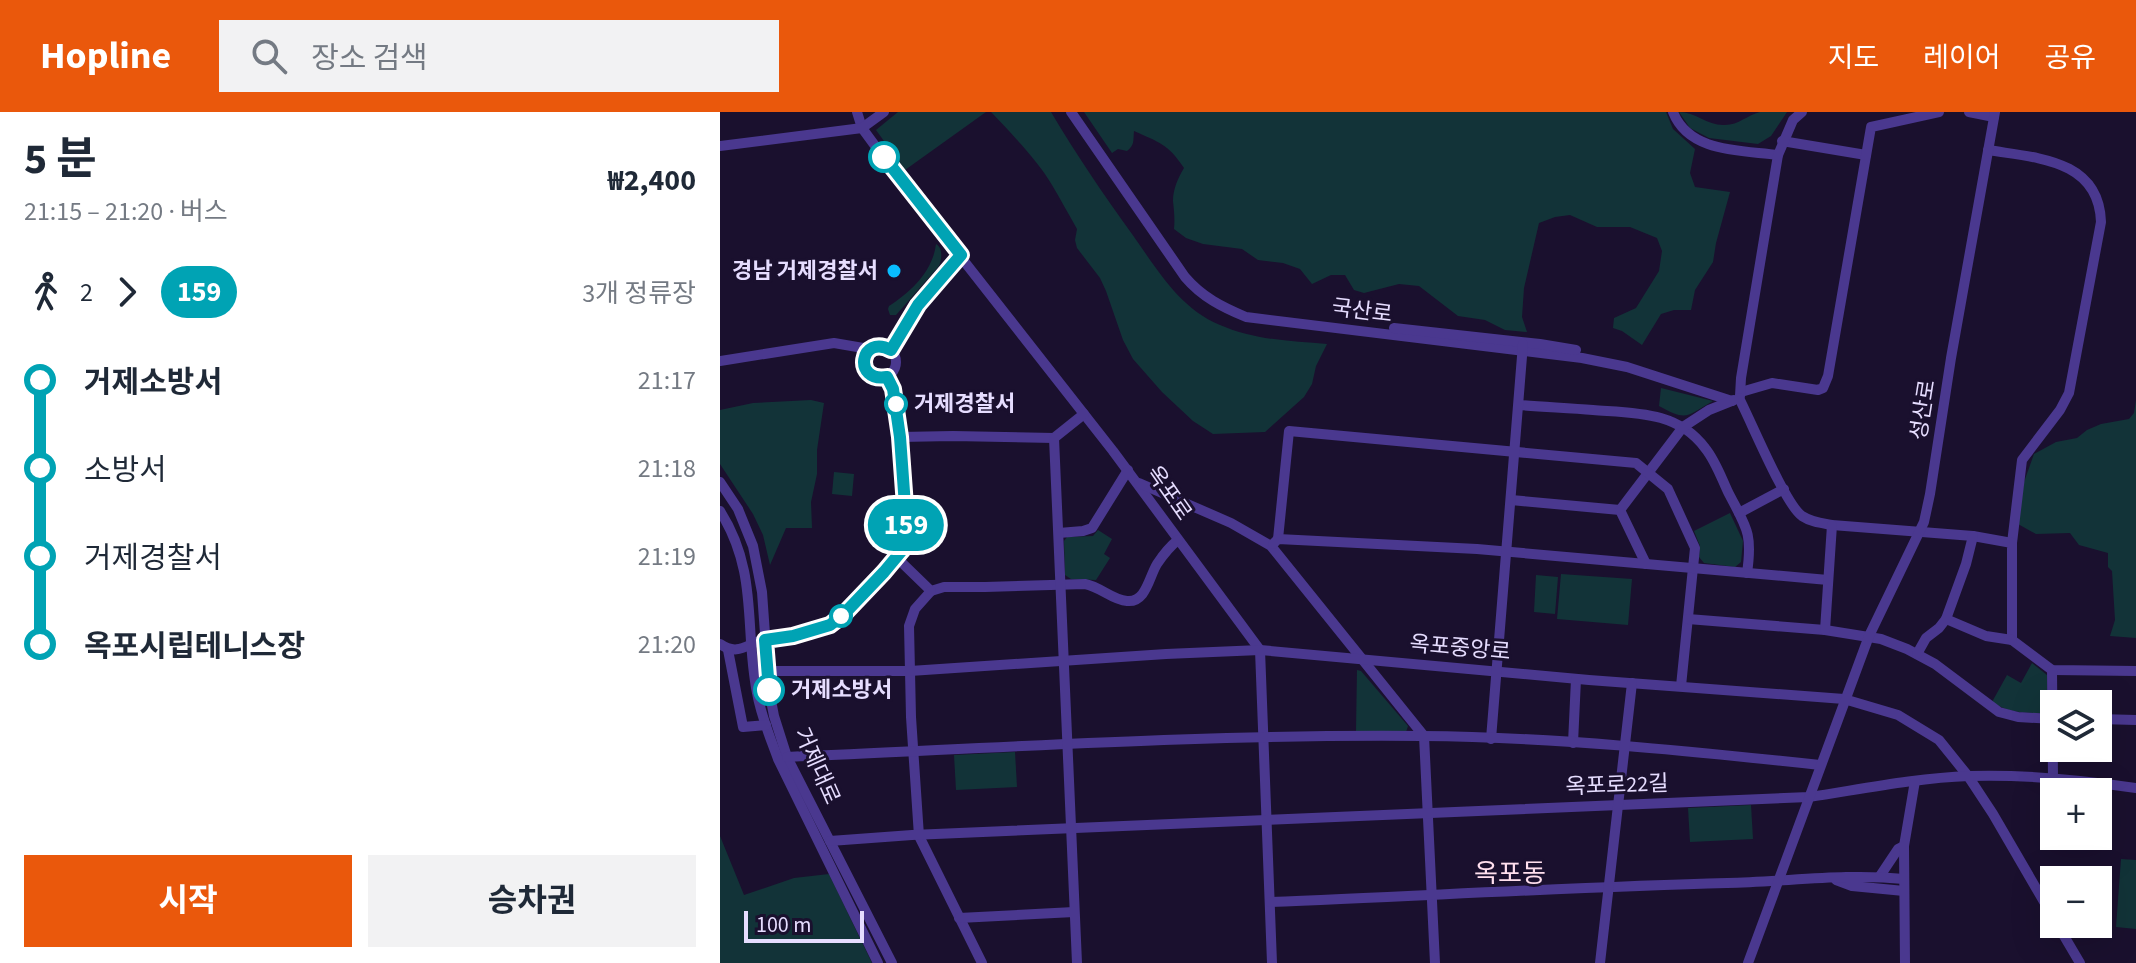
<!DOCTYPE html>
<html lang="ko">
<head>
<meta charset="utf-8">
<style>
  :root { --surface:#fff; --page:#f2f2f3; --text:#1f2937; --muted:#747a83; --accent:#ea580c }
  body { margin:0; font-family:"Source Sans 3","Noto Sans KR",sans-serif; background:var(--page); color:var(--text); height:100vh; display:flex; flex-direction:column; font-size:30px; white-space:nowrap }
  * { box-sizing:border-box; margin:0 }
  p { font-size:26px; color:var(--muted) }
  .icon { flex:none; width:44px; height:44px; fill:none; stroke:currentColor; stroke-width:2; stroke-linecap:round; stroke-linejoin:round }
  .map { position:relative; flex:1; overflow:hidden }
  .details { display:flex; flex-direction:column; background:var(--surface); width:720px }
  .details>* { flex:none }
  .badge { padding:0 16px; border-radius:26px; font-size:28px; line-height:52px }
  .buttons { position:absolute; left:1320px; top:578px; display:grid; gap:16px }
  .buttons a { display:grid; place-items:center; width:72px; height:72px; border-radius:0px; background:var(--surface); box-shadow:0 8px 32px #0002; font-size:40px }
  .scale { position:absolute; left:24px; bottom:20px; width:120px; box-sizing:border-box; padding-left:8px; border:4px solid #e6ddff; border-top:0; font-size:22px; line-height:28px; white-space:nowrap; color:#e6ddff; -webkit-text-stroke:6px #1a102e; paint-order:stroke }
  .map>.badge { position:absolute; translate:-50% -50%; box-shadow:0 0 0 4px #fff }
  .legs { display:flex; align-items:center; gap:12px; height:88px; padding:0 24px; font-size:26px }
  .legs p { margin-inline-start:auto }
  .headline { display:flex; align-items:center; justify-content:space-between; height:136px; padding:0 24px }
  h1 { font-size:44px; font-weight:700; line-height:60px }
  .button { display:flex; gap:16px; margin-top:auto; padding:16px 24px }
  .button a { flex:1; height:92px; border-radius:0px; background:var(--accent); color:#fff; font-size:32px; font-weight:700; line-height:92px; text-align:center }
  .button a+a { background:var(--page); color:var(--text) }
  ul { padding:0 24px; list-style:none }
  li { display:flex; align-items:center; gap:28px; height:88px; font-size:30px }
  li i { display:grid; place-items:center; width:12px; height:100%; margin:0 10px; background:currentColor }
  li i::after { content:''; width:20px; height:20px; margin:-10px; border:6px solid; border-radius:50%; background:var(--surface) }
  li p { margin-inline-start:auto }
  li:first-child i { background:linear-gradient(#0000 50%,currentColor 0) }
  li:last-child i { background:linear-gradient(currentColor 50%,#0000 0) }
  header { display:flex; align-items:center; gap:48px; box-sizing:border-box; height:112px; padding:0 40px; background:var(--accent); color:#fff }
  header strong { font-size:38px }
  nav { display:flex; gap:44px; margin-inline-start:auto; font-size:28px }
  .search { width:560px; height:72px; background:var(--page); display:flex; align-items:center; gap:20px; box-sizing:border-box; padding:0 28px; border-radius:0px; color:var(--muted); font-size:30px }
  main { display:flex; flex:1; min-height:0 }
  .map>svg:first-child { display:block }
  .green { fill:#123338 }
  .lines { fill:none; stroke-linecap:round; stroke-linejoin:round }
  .minor { stroke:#4a388f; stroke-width:10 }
  .line-1-casing { stroke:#fff; stroke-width:18 }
  .line-1 { stroke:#00a3b4; stroke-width:12 }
  .stop-1-dot { fill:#fff; stroke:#00a3b4; stroke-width:4 }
  .poi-dot { fill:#09bdff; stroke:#1a102e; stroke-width:3 }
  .labels { text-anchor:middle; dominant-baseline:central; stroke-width:6; stroke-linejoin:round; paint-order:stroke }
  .poi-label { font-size:22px; font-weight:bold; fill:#e6ddff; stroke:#1a102e; text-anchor:end }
  .street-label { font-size:22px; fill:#e6ddff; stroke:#1a102e }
  .stop-label { font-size:22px; font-weight:bold; fill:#e6ddff; stroke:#1a102e; text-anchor:start }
  .quarter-label { font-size:26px; fill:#ffdfee; stroke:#1a102e }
</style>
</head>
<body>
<header>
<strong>Hopline</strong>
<div class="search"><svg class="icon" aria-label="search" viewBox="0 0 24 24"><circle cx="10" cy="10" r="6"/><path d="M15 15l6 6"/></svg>장소 검색</div>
<nav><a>지도</a><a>레이어</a><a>공유</a></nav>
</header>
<main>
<section class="details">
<div class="headline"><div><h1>5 분</h1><p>21:15 – 21:20 · 버스</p></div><b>₩2,400</b></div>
<div class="legs"><svg class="icon" aria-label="walk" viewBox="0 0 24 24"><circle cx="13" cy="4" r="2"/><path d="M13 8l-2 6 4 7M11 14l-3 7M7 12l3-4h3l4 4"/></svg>2<svg class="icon" aria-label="forward" viewBox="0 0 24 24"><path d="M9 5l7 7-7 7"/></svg><b class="badge" style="background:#00a3b4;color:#fff">159</b><p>3개 정류장</p></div>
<ul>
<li><i style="color:#00a3b4"></i><b>거제소방서</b><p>21:17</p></li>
<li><i style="color:#00a3b4"></i><span>소방서</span><p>21:18</p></li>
<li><i style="color:#00a3b4"></i><span>거제경찰서</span><p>21:19</p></li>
<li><i style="color:#00a3b4"></i><b>옥포시립테니스장</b><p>21:20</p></li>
</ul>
<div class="button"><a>시작</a><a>승차권</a></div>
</section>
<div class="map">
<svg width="1416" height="851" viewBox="0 0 1416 851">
  <rect width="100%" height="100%" fill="#1a102e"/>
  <g class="green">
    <polygon points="178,0 266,0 185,58 156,18"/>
    <path d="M 271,0 L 331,0 C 356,42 383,82 412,122 C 437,157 459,196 500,213 C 534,228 571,229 607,232 L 596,254 L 592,272 L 584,285 L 545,320 L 493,322 L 473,309 L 442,280 L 413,247 L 403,228 L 386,179 L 380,166 L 357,136 L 355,128 L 357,117 C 349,103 341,88 332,73 C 319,50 290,20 271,0 Z"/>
    <path d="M 364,0 L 946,0 L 953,17 L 975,37 L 970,61 L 975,75 L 1010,80 L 996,131 L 993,150 L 975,178 L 971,198 L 954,198 L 941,202 L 922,233 L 902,219 L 893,216 L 894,206 L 916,196 L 939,159 L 942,139 L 937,126 L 910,115 L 877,115 L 850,103 L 835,105 L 819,111 L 804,176 L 802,205 L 807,220 L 785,218 L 765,208 L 738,204 L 699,174 L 679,172 L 644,181 L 634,178 L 625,163 L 611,163 L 592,172 L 580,157 L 563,151 L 538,148 L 522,137 L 483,132 L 466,126 L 454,117 C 455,106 454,99 453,89 C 453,77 458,66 464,56 C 447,31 440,31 414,19 C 413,28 415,33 407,39 L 398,37 L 392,41 Z"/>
    <path d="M 959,0 C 975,0 987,13 1003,13 C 1018,14 1027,3 1040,0 C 1048,0 1059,0 1067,0 L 1051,24 L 1038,32 L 989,26 L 970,16 Z"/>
    <path d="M 216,132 C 223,136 222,147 219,154 L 176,203 L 170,203 L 168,197 L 169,194 C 191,180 213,159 216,132 Z"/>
    <path d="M 941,276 L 993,289 C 966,304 968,310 939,294 Z"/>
    <polygon points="91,288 104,291 97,338 97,362 91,390 92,416 66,416 50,453 43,423 33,402 0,352 0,298 33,291"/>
    <polygon points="1416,288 1416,526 1390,524 1395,508 1392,459 1388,455 1388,441 1359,433 1350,421 1316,422 1298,412 1304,370 1314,342 1336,330 1357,326 1367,318 1381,312 1409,307 1414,301"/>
    <polygon points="114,360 134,362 132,384 112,382"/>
    <polygon points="1010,401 1023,429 1021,450 1015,455 984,451 979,445 980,434 974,419"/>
    <polygon points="378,418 392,427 384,442 390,446 376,468 351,467 345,463 344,429 347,425 373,424"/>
    <polygon points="841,462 912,467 908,513 837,507"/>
    <polygon points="816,463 838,465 835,502 814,500"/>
    <path d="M 1312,551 L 1327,563 L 1328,595 L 1324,601 C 1304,601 1289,601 1272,590 L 1287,563 L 1301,571 Z"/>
    <polygon points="637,558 641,559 688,614 686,620 636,619"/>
    <polygon points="295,640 297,675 236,678 234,643"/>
    <polygon points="1031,693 1033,727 970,730 968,696"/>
    <polygon points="0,724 24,783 74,766 109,762 152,851 0,851"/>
    <polygon points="1401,747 1416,748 1416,817 1396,815"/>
  </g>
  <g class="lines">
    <g class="minor">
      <polyline points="137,0 142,16 178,65 393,339 540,538 552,851"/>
      <path d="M 351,0 L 465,165 C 482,185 502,195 526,205 L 862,246 L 907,255 L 1012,289"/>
      <path d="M 953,0 C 969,41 1021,38 1058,43"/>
      <polyline points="1249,0 1274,5"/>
      <polyline points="1062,29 1146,43"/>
      <polyline points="0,34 142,16 164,0"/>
      <path d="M 1268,38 C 1316,46 1379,47 1381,110 L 1349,281 L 1340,298 L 1302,348 L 1292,431"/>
      <polyline points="674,216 820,232 856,238"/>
      <circle cx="160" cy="250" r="16"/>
      <polyline points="171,238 198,193 241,143"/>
      <polyline points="0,249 114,231 149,237"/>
      <polyline points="1021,280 1052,271 1098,278 1103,276 1108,264 1151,15 1219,0"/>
      <polyline points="1020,284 1021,266 1058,43 1073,8 1082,0"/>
      <path d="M 1019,286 C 1031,309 1065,392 1082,404 C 1091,410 1101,411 1112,413 L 1253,424 L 1292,431 L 1292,528 L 1332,558 L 1416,559"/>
      <path d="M 799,293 C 824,295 848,296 873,298 C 914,301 958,299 985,336 C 995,348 1001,365 1008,380 C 1026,415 1033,420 1027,461"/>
      <polyline points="180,325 233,324 334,326"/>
      <polyline points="0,370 18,397 33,434 42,480 49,578 54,604 67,645 172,851"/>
      <polyline points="419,371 511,411 551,434 704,624 715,851"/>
      <polyline points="791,388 900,398 926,452"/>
      <polyline points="900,398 963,315 989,298 1014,288"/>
      <path d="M 0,399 C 39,461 24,515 37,581 C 41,604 50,625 58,647 L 158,851"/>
      <polyline points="1019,401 1064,377"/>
      <polyline points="339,421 363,419 372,416 408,358"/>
      <polyline points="558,427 569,319 916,351 948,377 975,436 961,574"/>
      <polyline points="553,432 558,427 757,437 1108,468"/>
      <path d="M 177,446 L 211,479 L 224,475 L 265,475 L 365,472 C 381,475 392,488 407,489 C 426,491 429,465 437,452 C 443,443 449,435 458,428"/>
      <polyline points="211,479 195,497 189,514 191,605 199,724 262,851"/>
      <polyline points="968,507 1105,518 1161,527 1187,537 1215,552 1279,600 1298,605 1334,607"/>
      <polyline points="1226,507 1266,524 1292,528"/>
      <polyline points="1105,518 1112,413"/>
      <path d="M 0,532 C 19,545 27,531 46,527 C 66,524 88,524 107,514 C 121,507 173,454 182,439 C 186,433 187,428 187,421 L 178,302 L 173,277 L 167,265"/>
      <polyline points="8,538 23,615 46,613"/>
      <polyline points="1197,542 1206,526 1219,516 1226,507 1246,452 1253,424"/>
      <polyline points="1332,558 1333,666"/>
      <polyline points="34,559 190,559 446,542 540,538 869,568 1124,587 1178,603 1219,628 1248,664 1273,702 1334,807"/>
      <polyline points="1378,607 1416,608"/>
      <polyline points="771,627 803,232"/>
      <polyline points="853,631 856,567"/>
      <path d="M 67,645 C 278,636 490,622 702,624 C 835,625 968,639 1100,653"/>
      <path d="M 110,729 L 192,723 L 1089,685 C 1142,677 1196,666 1249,664 C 1305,662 1361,668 1416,676"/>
      <polyline points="1160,764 1178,737 1184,734"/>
      <polyline points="1116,768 1132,774 1184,779"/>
      <path d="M 550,790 C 702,784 855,775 1007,771 C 1066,770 1125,761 1184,767"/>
      <polyline points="239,806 354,800"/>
      <polyline points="1337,812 1360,851"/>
      <polyline points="357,851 334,326 364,302"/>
      <polyline points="880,851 912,571"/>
      <polyline points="1028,851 1149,524 1204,410 1210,382 1231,246 1275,0"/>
      <polyline points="1185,851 1184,734 1195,669"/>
    </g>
  </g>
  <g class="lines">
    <defs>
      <path id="line-1" d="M 49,578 L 45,528 L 73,524 L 110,513 L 123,503 L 164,460 L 184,436 L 187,421 L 180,325 L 173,277 L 167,265 C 132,271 140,221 171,238 L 198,193 L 241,143 L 164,45"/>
    </defs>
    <use href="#line-1" class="line-1-casing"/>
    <use href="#line-1" class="line-1"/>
  </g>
  <g class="stop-1-dot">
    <circle cx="164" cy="45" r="14"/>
    <circle cx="176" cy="292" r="10"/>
    <circle cx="121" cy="504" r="10"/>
    <circle cx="49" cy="578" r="14"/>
  </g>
  <circle class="poi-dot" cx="174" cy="159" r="8"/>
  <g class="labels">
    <g class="poi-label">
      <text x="158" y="159">경남 거제경찰서</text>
    </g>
    <g class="street-label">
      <text transform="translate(642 199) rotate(7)">국산로</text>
      <text transform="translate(1203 298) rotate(-81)">성산로</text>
      <text transform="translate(449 381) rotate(55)">옥포로</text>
      <text transform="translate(740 536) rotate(5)">옥포중앙로</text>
      <text transform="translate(97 654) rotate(66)">거제대로</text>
      <text transform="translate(897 673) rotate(-2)">옥포로22길</text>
    </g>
    <g class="stop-label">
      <text x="194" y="292">거제경찰서</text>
      <text x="71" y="578">거제소방서</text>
    </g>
    <g class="quarter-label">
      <text x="790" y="761">옥포동</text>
    </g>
  </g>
</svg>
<div class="buttons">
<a><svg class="icon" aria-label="layers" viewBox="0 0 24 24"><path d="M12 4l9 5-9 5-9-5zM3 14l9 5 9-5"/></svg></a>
<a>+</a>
<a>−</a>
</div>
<div class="scale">100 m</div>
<b class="badge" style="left:186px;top:413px;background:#00a3b4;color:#fff">159</b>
</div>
</main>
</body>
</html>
